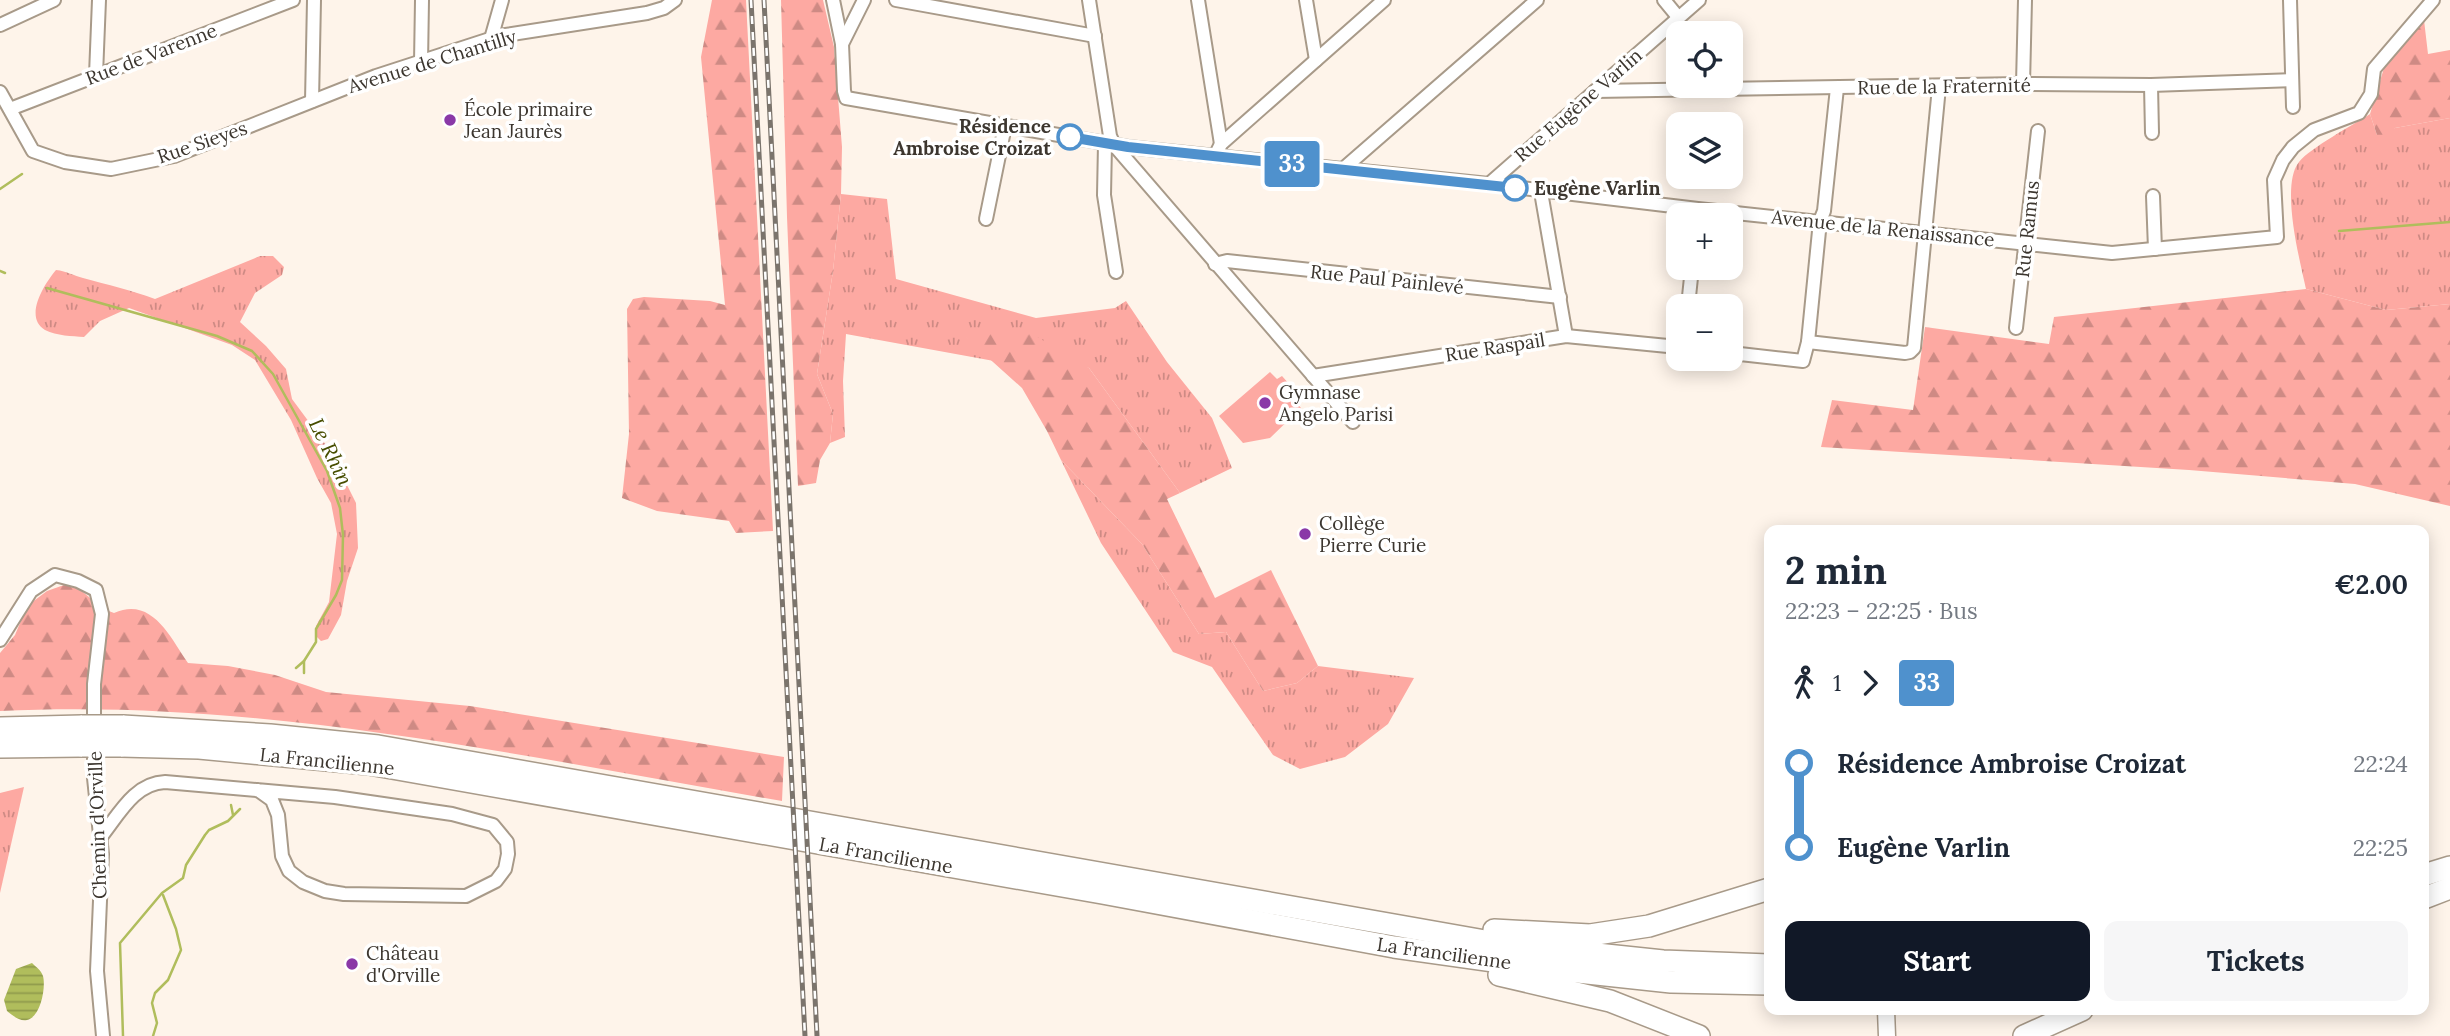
<!DOCTYPE html>
<html lang="en">
<head>
<meta charset="utf-8">
<style>
  :root { --surface:#fff; --page:#f6f6f7; --text:#1f2937; --muted:#747a83; --accent:#111827 }
  body { margin:0; font-family:Lora,serif; background:var(--page); color:var(--text); height:100vh; display:flex; flex-direction:column; font-size:26px; white-space:nowrap }
  * { box-sizing:border-box; margin:0 }
  p { font-size:23px; color:var(--muted) }
  .icon { flex:none; width:38px; height:38px; fill:none; stroke:currentColor; stroke-width:2; stroke-linecap:round; stroke-linejoin:round }
  .map { position:relative; flex:1; overflow:hidden }
  .side { position:absolute; left:1764px; top:525px; width:665px; height:490px; display:flex; flex-direction:column; background:var(--surface); border-radius:14px; box-shadow:0 4px 18px #0003 }
  .side>* { flex:none }
  .badge { padding:0 14px; border-radius:5px; font-size:24px; line-height:46px }
  .controls { position:absolute; left:1666px; top:21px; display:grid; gap:14px }
  .controls a { display:grid; place-items:center; width:77px; height:77px; border-radius:14px; background:var(--surface); box-shadow:0 4px 18px #0003; font-size:35px }
  .map>.badge { position:absolute; translate:-50% -50%; box-shadow:0 0 0 4px #fff }
  .legs { display:flex; align-items:center; gap:10px; height:77px; padding:0 21px; font-size:23px }
  .legs p { margin-inline-start:auto }
  .summary { display:flex; align-items:center; justify-content:space-between; height:119px; padding:0 21px }
  h1 { font-size:38px; font-weight:700; line-height:52px }
  .cta { display:flex; gap:14px; margin-top:auto; padding:14px 21px }
  .cta a { flex:1; height:80px; border-radius:14px; background:var(--accent); color:#fff; font-size:28px; font-weight:700; line-height:80px; text-align:center }
  .cta a+a { background:var(--page); color:var(--text) }
  ul { padding:0 21px; list-style:none }
  li { display:flex; align-items:center; gap:24px; height:84px; font-size:26px }
  li i { display:grid; place-items:center; width:10px; height:100%; margin:0 9px; background:currentColor }
  li i::after { content:''; width:18px; height:18px; margin:-9px; border:5px solid; border-radius:50%; background:var(--surface) }
  li p { margin-inline-start:auto }
  li:first-child i { background:linear-gradient(#0000 50%,currentColor 0) }
  li:last-child i { background:linear-gradient(currentColor 50%,#0000 0) }
  .map>svg:first-child { display:block }
  .grass { fill:url(#grass-tufts) }
  .forest { fill:url(#forest-firs) }
  .pitch { fill:#fda9a2 }
  .water { fill:url(#water-rules) }
  .lines { fill:none; stroke-linecap:round; stroke-linejoin:round }
  .stream { stroke:#b0bd5c; stroke-width:2.5 }
  .street-casing { stroke:#a89a89; stroke-width:16 }
  .secondary-casing { stroke:#a89a89; stroke-width:19 }
  .highway-casing { stroke:#a89a89; stroke-width:24 }
  .street { stroke:#fff; stroke-width:12 }
  .secondary { stroke:#fff; stroke-width:16 }
  .highway { stroke:#fff; stroke-width:21 }
  .rail-casing { stroke:#7b746c; stroke-width:5 }
  .rail { stroke:#fff; stroke-width:2.5; stroke-dasharray:8; stroke-linecap:butt }
  .highway-bridge-casing { stroke:#a89a89; stroke-width:24; stroke-linecap:butt }
  .highway-bridge { stroke:#fff; stroke-width:21 }
  .line-1-casing { stroke:#fff; stroke-width:16 }
  .line-1 { stroke:#4f91cd; stroke-width:10 }
  .poi-dot { fill:#8a38a7; stroke:#fff; stroke-width:2.5 }
  .stop-1-dot { fill:#fff; stroke:#4f91cd; stroke-width:3.5 }
  .labels { text-anchor:middle; dominant-baseline:central; stroke-width:7; stroke-linejoin:round; paint-order:stroke }
  .street-label { font-size:19px; fill:#3c362f; stroke:#fff }
  .poi-label { font-size:19px; fill:#3c362f; stroke:#fff; text-anchor:start }
  .stop-label { font-size:19px; font-weight:bold; fill:#3c362f; stroke:#fff; text-anchor:end }
  .water-label { font-size:21px; font-style:italic; fill:#474e01; stroke:#fff }
</style>
</head>
<body>
<div class="map">
<svg width="2450" height="1036" viewBox="0 0 2450 1036">
  <defs>
    <pattern id="grass-tufts" width="24" height="20" patternUnits="userSpaceOnUse" patternTransform="scale(1.75)"><rect width="24" height="20" fill="#fda9a2"/><path d="M3 7l-1-3M5 7V3M7 7l1-3M15 17l-1-3M17 17v-4M19 17l1-3" fill="none" stroke="#ce8a84"/></pattern>
    <pattern id="forest-firs" width="22" height="20" patternUnits="userSpaceOnUse" patternTransform="scale(1.75)"><rect width="22" height="20" fill="#fda9a2"/><path d="M5 1l3.5 6h-7zM16 11l3.5 6h-7z" fill="#ce8a84"/></pattern>
    <pattern id="water-rules" width="6" height="5" patternUnits="userSpaceOnUse" patternTransform="scale(1.75)"><rect width="6" height="5" fill="#b0bd5c"/><path d="M0 2.5h6" fill="none" stroke="#909a4c"/></pattern>
  </defs>
  <rect width="100%" height="100%" fill="#fef4ea"/>
  <g class="grass">
    <path d="M 2370,114 L 2377,135 L 2395,128 L 2450,118 L 2450,304 L 2386,310 L 2306,289 C 2300,261 2280,185 2299,162 C 2310,148 2353,125 2370,114 Z"/>
    <polygon points="841,194 887,199 896,279 1036,318 1115,308 1126,301 1167,362 1212,418 1232,468 1180,493 1089,368 964,335 994,361 846,334 843,381 845,437 830,443 833,414 817,374 833,271"/>
    <path d="M 260,256 L 273,256 L 284,267 L 282,275 L 255,293 L 240,322 L 266,346 L 286,369 L 292,399 L 329,449 L 356,503 L 358,548 L 347,581 L 341,615 L 328,639 L 321,641 L 315,635 L 316,626 L 329,602 L 337,534 L 331,503 L 317,478 L 291,420 L 255,360 L 232,345 L 129,308 L 100,321 L 84,337 C 72,336 57,336 45,330 C 23,317 45,283 56,270 C 67,271 74,276 83,278 C 108,285 131,290 155,299 Z"/>
    <polygon points="1061,460 1142,544 1199,634 1226,632 1263,691 1297,683 1318,666 1414,678 1388,724 1345,757 1300,769 1273,755 1212,667 1173,652 1101,543"/>
    <polygon points="24,787 0,893 0,793"/>
  </g>
  <g class="forest">
    <polygon points="712,0 746,0 773,531 736,533 729,521 657,511 622,498 629,434 627,309 633,299 644,297 710,301 725,305 701,57"/>
    <polygon points="781,0 823,0 834,47 842,147 841,194 833,271 817,374 833,414 830,443 820,460 816,483 798,486 787,217"/>
    <polygon points="2424,20 2428,54 2450,50 2450,118 2395,128 2385,138 2377,135 2370,114 2384,68"/>
    <polygon points="2306,289 2386,310 2450,304 2450,506 2355,484 2189,470 1821,447 1832,400 1913,410 1925,327 2049,344 2054,317"/>
    <polygon points="1024,329 1089,368 1180,493 1167,499 1215,598 1271,570 1318,666 1297,683 1263,691 1226,632 1199,634 1142,544 1061,460 1047,431 1022,388 963,335"/>
    <path d="M 64,585 L 78,588 L 89,597 L 96,606 L 114,613 C 152,596 170,637 188,663 L 228,666 L 275,675 L 326,692 L 470,706 L 784,757 L 782,801 C 524,757 263,698 0,711 L 0,653 L 15,635 L 27,606 L 47,591 Z"/>
  </g>
  <polygon class="pitch" points="1270,372 1277,379 1282,376 1298,394 1293,399 1301,408 1270,438 1243,443 1219,416"/>
  <path class="water" d="M 32,963 C 36,967 41,970 43,976 C 46,987 41,1017 27,1020 C 20,1022 12,1015 7,1011 L 4,1000 L 16,969 Z"/>
  <g class="lines">
    <g class="stream">
      <polyline points="0,189 22,174"/>
      <polyline points="2339,231 2450,222"/>
      <polyline points="0,271 5,273"/>
      <polyline points="47,288 217,336 252,351 273,374 327,471 340,508 343,535 342,580 336,595 316,629 316,642 304,661 296,668"/>
      <polyline points="304,661 304,673"/>
      <polyline points="231,805 233,815"/>
      <polyline points="123,1036 120,943 162,893 183,878 186,865 205,835 209,830 228,821 240,809"/>
      <polyline points="153,1036 157,1023 152,1003 155,993 168,980 181,950 176,929 163,895"/>
    </g>
    <defs>
      <g id="street">
        <polyline points="833,0 842,44 844,91 846,98 1128,147 1489,184 1698,209 2112,253 2277,237 2274,180 2283,160 2293,147 2314,130 2359,113 2371,94 2374,69 2433,0"/>
        <polyline points="896,0 1095,36"/>
        <polyline points="1089,0 1110,136 1114,145 1353,422"/>
        <polyline points="1198,0 1221,144"/>
        <polyline points="1306,0 1316,60"/>
        <polyline points="1664,0 1678,17"/>
        <polyline points="2290,0 2293,107"/>
        <polyline points="0,25 54,0"/>
        <polyline points="491,39 502,0"/>
        <polyline points="842,44 864,0"/>
        <polyline points="421,63 422,0"/>
        <polyline points="96,75 99,0"/>
        <polyline points="2023,84 2025,0"/>
        <polyline points="2151,85 2152,133"/>
        <polyline points="1595,91 2023,84 2151,85 2292,80"/>
        <polyline points="0,92 33,151 65,162 111,169 174,156 376,76 499,36 647,13 664,8 675,0"/>
        <polyline points="312,101 314,0"/>
        <polyline points="10,109 293,0"/>
        <polyline points="1105,144 1104,195 1116,272"/>
        <polyline points="1215,156 1221,144 1384,0"/>
        <polyline points="1343,169 1537,0"/>
        <polyline points="1489,184 1699,0"/>
        <polyline points="1541,192 1566,336"/>
        <polyline points="2153,196 2155,249"/>
        <polyline points="986,219 1005,126"/>
        <polyline points="1215,264 1227,261 1560,297"/>
        <polyline points="1688,306 1692,268"/>
        <polyline points="2016,328 2038,131"/>
        <polyline points="1808,342 1905,353 1910,352 1914,348 1939,87"/>
        <polyline points="1731,353 1803,361 1808,342 1820,221 1824,211 1837,88"/>
        <polyline points="1313,376 1566,336 1678,347"/>
        <polyline points="0,640 31,591 55,575 78,581 96,590 102,614 94,684 94,778 102,854 97,971 103,1036"/>
        <path d="M 100,838 C 118,816 134,783 165,782 L 335,797 L 452,814 L 493,825 L 507,842 L 508,854 L 505,869 L 496,881 L 466,896 L 344,894 L 325,891 L 303,882 L 289,871 L 282,856 L 278,815 L 272,800 L 258,790"/>
      </g>
      <polyline id="secondary" points="1886,1010 1887,1036"/>
      <g id="highway">
        <polyline points="123,726 270,735 378,746 1502,944 1663,961 1769,965"/>
        <polyline points="0,728 82,726"/>
        <polyline points="121,746 199,748 369,764 1102,893 1394,947 1550,969 1671,982 1769,984"/>
        <polyline points="0,747 82,746"/>
        <polyline points="2424,875 2450,867"/>
        <polyline points="2424,898 2450,888"/>
        <polyline points="1494,930 1590,935 1649,926 1769,889"/>
        <polyline points="1499,975 1610,1001 1699,1036"/>
        <polyline points="2024,1036 2082,1010"/>
      </g>
    </defs>
    <use href="#street" class="street-casing"/>
    <use href="#secondary" class="secondary-casing"/>
    <use href="#highway" class="highway-casing"/>
    <use href="#street" class="street"/>
    <use href="#secondary" class="secondary"/>
    <use href="#highway" class="highway"/>
    <defs>
      <g id="rail">
        <polyline points="751,0 805,1036"/>
        <polyline points="764,0 817,1036"/>
      </g>
    </defs>
    <use href="#rail" class="rail-casing"/>
    <use href="#rail" class="rail"/>
    <defs>
      <g id="highway-bridge">
        <polyline points="82,726 123,726"/>
        <polyline points="82,746 121,746"/>
      </g>
    </defs>
    <use href="#highway-bridge" class="highway-bridge-casing"/>
    <use href="#highway-bridge" class="highway-bridge"/>
  </g>
  <g class="lines">
    <defs>
      <polyline id="line-1" points="1070,137 1128,147 1515,188"/>
    </defs>
    <use href="#line-1" class="line-1-casing"/>
    <use href="#line-1" class="line-1"/>
  </g>
  <g class="poi-dot">
    <circle cx="450" cy="120" r="7"/>
    <circle cx="1265" cy="403" r="7"/>
    <circle cx="1305" cy="534" r="7"/>
    <circle cx="352" cy="964" r="7"/>
  </g>
  <g class="stop-1-dot">
    <circle cx="1070" cy="137" r="12"/>
    <circle cx="1515" cy="188" r="12"/>
  </g>
  <g class="labels">
    <g class="street-label">
      <text transform="translate(151 54) rotate(-21)">Rue de Varenne</text>
      <text transform="translate(432 61) rotate(-17)">Avenue de Chantilly</text>
      <text transform="translate(1944 86) rotate(-1)">Rue de la Fraternité</text>
      <text transform="translate(1578 105) rotate(-41)">Rue Eugène Varlin</text>
      <text transform="translate(202 142) rotate(-19)">Rue Sieyes</text>
      <text transform="translate(1883 228) rotate(6)">Avenue de la Renaissance</text>
      <text transform="translate(2027 229) rotate(-84)">Rue Ramus</text>
      <text transform="translate(1387 279) rotate(6)">Rue Paul Painlevé</text>
      <text transform="translate(1495 347) rotate(-9)">Rue Raspail</text>
      <text transform="translate(327 761) rotate(6)">La Francilienne</text>
      <text transform="translate(97 825) rotate(-92)">Chemin d'Orville</text>
      <text transform="translate(886 855) rotate(10)">La Francilienne</text>
      <text transform="translate(1444 953) rotate(8)">La Francilienne</text>
    </g>
    <g class="poi-label">
      <text x="464" y="109">École primaire<tspan x="464" dy="22">Jean Jaurès</tspan></text>
      <text x="1279" y="392">Gymnase<tspan x="1279" dy="22">Angelo Parisi</tspan></text>
      <text x="1319" y="523">Collège<tspan x="1319" dy="22">Pierre Curie</tspan></text>
      <text x="366" y="953">Château<tspan x="366" dy="22">d'Orville</tspan></text>
    </g>
    <g class="stop-label">
      <text x="1051" y="126">Résidence<tspan x="1051" dy="22">Ambroise Croizat</tspan></text>
      <text x="1534" y="188" text-anchor="start">Eugène Varlin</text>
    </g>
    <g class="water-label">
      <text transform="translate(331 452) rotate(64)">Le Rhin</text>
    </g>
  </g>
</svg>
<div class="controls">
<a><svg class="icon" aria-label="locate" viewBox="0 0 24 24"><circle cx="12" cy="12" r="6"/><path d="M12 2v4M12 18v4M2 12h4M18 12h4"/></svg></a>
<a><svg class="icon" aria-label="layers" viewBox="0 0 24 24"><path d="M12 4l9 5-9 5-9-5zM3 14l9 5 9-5"/></svg></a>
<a>+</a>
<a>−</a>
</div>
<b class="badge" style="left:1292px;top:164px;background:#4f91cd;color:#fff">33</b>
<section class="side">
<div class="summary"><div><h1>2 min</h1><p>22:23 – 22:25 · Bus</p></div><b>€2.00</b></div>
<div class="legs"><svg class="icon" aria-label="walk" viewBox="0 0 24 24"><circle cx="13" cy="4" r="2"/><path d="M13 8l-2 6 4 7M11 14l-3 7M7 12l3-4h3l4 4"/></svg>1<svg class="icon" aria-label="forward" viewBox="0 0 24 24"><path d="M9 5l7 7-7 7"/></svg><b class="badge" style="background:#4f91cd;color:#fff">33</b></div>
<ul>
<li><i style="color:#4f91cd"></i><b>Résidence Ambroise Croizat</b><p>22:24</p></li>
<li><i style="color:#4f91cd"></i><b>Eugène Varlin</b><p>22:25</p></li>
</ul>
<div class="cta"><a>Start</a><a>Tickets</a></div>
</section>
</div>
</body>
</html>
